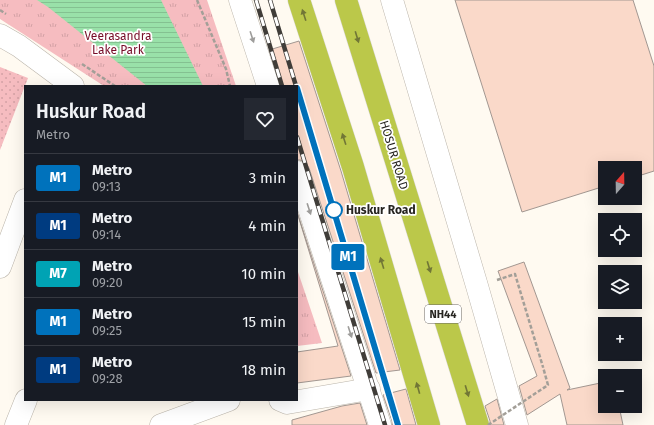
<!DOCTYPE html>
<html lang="en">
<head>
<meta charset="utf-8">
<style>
  :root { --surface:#171b24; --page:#242831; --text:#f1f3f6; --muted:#9ea1a6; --line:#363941 }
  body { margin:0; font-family:"Fira Sans",sans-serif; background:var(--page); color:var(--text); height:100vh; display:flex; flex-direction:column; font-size:15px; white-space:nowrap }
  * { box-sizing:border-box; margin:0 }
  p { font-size:13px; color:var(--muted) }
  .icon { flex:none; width:22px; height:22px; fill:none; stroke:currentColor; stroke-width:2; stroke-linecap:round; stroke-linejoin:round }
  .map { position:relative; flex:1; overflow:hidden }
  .sheet { position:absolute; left:24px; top:85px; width:274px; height:316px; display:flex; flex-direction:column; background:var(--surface); border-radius:0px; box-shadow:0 4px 16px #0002 }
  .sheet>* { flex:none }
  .badge { padding:0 8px; border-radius:3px; font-size:14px; line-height:26px }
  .needle { width:26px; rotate:20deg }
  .controls { position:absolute; left:598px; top:161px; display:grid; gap:8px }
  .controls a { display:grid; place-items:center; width:44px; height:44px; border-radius:0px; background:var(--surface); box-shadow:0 4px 16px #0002; font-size:20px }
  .map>.badge { position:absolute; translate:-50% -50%; box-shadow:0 0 0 2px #fff }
  .round { display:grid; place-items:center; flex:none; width:42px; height:42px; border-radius:0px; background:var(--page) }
  .summary { display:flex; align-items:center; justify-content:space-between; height:68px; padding:0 12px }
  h1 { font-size:19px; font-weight:600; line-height:30px }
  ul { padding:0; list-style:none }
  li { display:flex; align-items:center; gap:12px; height:48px; padding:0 12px; border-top:1px solid var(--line) }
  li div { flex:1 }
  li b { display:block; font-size:15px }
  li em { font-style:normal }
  li .badge { min-width:44px; font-weight:700; text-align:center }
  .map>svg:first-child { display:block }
  .grass { fill:url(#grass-dots) }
  .park { fill:url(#park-tufts) }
  .water { fill:url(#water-rules) }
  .building { fill:#fad9c9; stroke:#a29791 }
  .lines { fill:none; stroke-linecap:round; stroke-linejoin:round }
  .minor-casing { stroke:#bbb5ab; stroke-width:23 }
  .tertiary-casing { stroke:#bbb5ab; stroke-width:23 }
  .trunk-casing { stroke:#d8d8d7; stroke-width:23 }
  .path { stroke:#a39f98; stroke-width:2.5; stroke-dasharray:4 2; stroke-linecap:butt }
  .minor { stroke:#fff; stroke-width:22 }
  .tertiary { stroke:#fff; stroke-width:22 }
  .trunk { stroke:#bbc84a; stroke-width:22 }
  .rail-casing { stroke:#403d39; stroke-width:4.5 }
  .rail { stroke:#fff; stroke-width:3; stroke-dasharray:9; stroke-linecap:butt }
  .path-bridge { stroke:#a39f98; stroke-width:2.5; stroke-dasharray:4 2; stroke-linecap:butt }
  .oneway { fill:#717636 }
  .oneway2 { fill:#9e9d9b }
  .line-casing { stroke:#fff; stroke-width:9 }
  .line { stroke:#0072bc; stroke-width:6 }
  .stop-dot { fill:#fff; stroke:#0072bc; stroke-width:2 }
  .labels { text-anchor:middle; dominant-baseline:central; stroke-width:3.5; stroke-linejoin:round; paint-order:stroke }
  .shield { fill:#fff; stroke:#686664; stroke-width:1 }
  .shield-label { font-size:11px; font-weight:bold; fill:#272521 }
  .park-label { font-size:12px; fill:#770d28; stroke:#fff }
  .street-label { font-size:12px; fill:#272521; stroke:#fff }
  .stop-label { font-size:12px; font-weight:bold; fill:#272521; stroke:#fff; text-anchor:start }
</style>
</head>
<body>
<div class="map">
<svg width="654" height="425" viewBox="0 0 654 425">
  <defs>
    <pattern id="grass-dots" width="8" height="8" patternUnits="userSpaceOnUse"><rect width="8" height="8" fill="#f6bcc0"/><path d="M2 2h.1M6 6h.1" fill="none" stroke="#d3a1a5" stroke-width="1.8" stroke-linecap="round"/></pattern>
    <pattern id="park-tufts" width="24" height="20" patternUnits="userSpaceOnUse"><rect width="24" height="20" fill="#f6bcc0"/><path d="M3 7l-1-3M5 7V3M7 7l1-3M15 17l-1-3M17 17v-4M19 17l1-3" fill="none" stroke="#d3a1a5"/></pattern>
    <pattern id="water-rules" width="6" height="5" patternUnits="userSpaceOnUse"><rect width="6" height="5" fill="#99e1a9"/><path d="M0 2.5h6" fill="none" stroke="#84c191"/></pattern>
  </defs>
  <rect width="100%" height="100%" fill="#fffaf1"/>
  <polygon class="grass" points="0,67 28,78 0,150"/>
  <g class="park">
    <polygon points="0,0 207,0 236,86 104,86 0,19"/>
    <polygon points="297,269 322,343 297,346"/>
  </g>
  <polygon class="water" points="37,0 161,0 203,86 147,86 48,7"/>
  <g class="building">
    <polygon points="455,0 633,0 654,66 654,171 635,177 635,168 605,168 605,186 522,212"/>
    <polygon points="299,41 341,171 400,370 376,373 309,168 305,162 300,160 297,160 297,86 280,86 280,82 269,50"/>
    <polygon points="297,212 351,376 297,383 297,352 338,346"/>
    <polygon points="524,262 570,388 567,390 605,382 605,406 619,406 623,425 567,425 560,394 527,415 519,386 537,376 498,271"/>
    <polygon points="406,389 416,425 392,425 392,421 383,395"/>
    <polygon points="497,399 504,425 490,425 490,421 485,406"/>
    <polygon points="360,403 367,425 292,425 292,420 342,406"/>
  </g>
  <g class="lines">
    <defs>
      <g id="minor">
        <polyline points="0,35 19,46 73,86"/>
        <polyline points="0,267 25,200"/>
        <polyline points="280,400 287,403 369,389"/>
        <polyline points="16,425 26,400"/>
        <polyline points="161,425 229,400"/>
      </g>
      <g id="tertiary">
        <polyline points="240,0 268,86"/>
        <polyline points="392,0 477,286 517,425"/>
        <polyline points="297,172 380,425"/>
      </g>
      <g id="trunk">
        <polyline points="299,0 353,167 429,425"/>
        <polyline points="346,0 478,425"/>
      </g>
    </defs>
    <use href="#minor" class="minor-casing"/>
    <use href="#tertiary" class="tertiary-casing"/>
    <use href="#trunk" class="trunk-casing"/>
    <g class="path">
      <polyline points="197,0 226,69 230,86"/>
      <polyline points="0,10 6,14"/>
      <polyline points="82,64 115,86"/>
      <polyline points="497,280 515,274 543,367"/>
    </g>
    <use href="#minor" class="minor"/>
    <use href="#tertiary" class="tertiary"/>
    <use href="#trunk" class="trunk"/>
    <defs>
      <g id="rail">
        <polyline points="256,0 282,86"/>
        <polyline points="270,0 296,86"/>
        <polyline points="297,88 398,425"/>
        <polyline points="297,137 385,425"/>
      </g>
    </defs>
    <use href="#rail" class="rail-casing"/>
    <use href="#rail" class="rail"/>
    <polyline class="path-bridge" points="488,425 548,385 543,367"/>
  </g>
  <defs><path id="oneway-solid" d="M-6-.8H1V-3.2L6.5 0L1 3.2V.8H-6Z"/></defs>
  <g class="oneway">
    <use href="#oneway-solid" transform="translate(304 15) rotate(-108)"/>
    <use href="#oneway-solid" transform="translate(357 37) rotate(73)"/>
    <use href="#oneway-solid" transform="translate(344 139) rotate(-108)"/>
    <use href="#oneway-solid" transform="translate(382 263) rotate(-107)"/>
    <use href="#oneway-solid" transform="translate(429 267) rotate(73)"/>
    <use href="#oneway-solid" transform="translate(418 388) rotate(-106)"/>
    <use href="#oneway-solid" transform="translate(467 391) rotate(73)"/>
  </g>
  <g class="oneway2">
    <use href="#oneway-solid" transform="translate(252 37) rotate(72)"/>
    <use href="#oneway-solid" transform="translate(309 209) rotate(72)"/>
    <use href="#oneway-solid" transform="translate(350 332) rotate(72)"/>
  </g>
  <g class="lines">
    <defs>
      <polyline id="line" points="297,88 398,425"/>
    </defs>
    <use href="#line" class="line-casing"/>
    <use href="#line" class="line"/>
  </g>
  <circle class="stop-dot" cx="334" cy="210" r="8"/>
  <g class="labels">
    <rect class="shield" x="425" y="305" width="36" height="18" rx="3"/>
    <g class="shield-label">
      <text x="443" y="314">NH44</text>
    </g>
    <g class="park-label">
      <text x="118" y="36">Veerasandra<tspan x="118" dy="14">Lake Park</tspan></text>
    </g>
    <g class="street-label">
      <text transform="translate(394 155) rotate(73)">HOSUR ROAD</text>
    </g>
    <g class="stop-label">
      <text x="346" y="210">Huskur Road</text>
    </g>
  </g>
</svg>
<div class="controls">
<a><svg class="needle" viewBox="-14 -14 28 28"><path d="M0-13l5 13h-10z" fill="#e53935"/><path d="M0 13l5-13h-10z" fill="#9ea1a6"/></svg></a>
<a><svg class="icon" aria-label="locate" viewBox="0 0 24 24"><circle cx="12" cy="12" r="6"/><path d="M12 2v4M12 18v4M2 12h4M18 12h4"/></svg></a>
<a><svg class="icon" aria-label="layers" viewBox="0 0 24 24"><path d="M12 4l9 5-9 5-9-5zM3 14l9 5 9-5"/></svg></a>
<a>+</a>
<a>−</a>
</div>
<b class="badge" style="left:348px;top:257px;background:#0072bc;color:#fff">M1</b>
<section class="sheet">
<div class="summary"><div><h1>Huskur Road</h1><p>Metro</p></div><a class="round"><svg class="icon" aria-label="heart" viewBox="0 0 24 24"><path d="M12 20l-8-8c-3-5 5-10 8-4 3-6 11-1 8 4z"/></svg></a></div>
<ul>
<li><span class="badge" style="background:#0072bc;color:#fff">M1</span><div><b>Metro</b><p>09:13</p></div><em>3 min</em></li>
<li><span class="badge" style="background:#003b80;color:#fff">M1</span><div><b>Metro</b><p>09:14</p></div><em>4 min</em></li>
<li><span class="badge" style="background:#00a3b4;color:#fff">M7</span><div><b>Metro</b><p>09:20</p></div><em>10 min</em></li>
<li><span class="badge" style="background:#0072bc;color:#fff">M1</span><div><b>Metro</b><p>09:25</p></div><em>15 min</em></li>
<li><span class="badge" style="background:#003b80;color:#fff">M1</span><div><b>Metro</b><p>09:28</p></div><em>18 min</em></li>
</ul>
</section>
</div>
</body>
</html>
